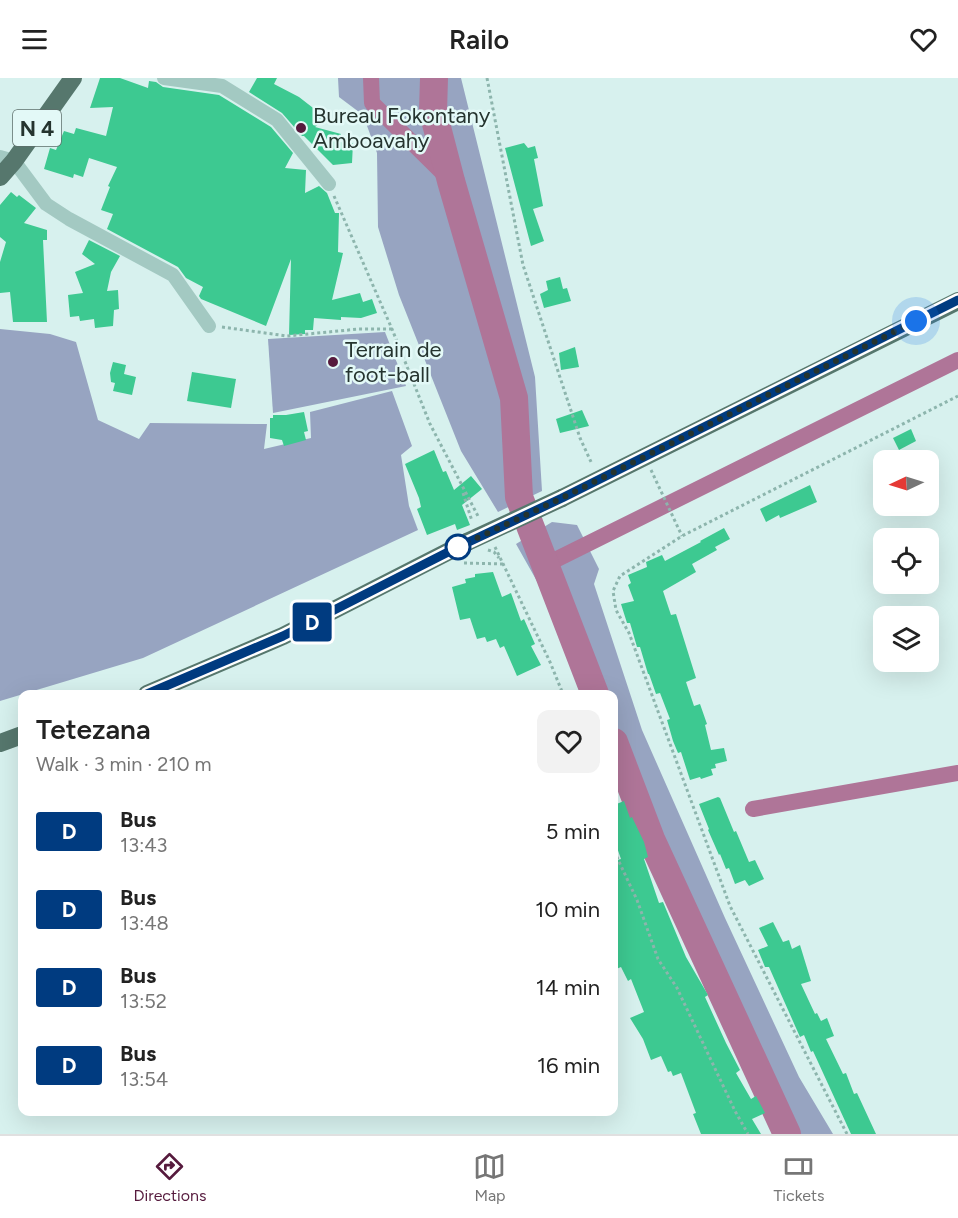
<!DOCTYPE html>
<html lang="en">
<head>
<meta charset="utf-8">
<style>
  :root { --surface:#fff; --page:#f2f2f2; --text:#222; --muted:#767676; --line:#e0e0e0; --accent:#561a3d }
  body { margin:0; font-family:Figtree,sans-serif; background:var(--page); color:var(--text); height:100vh; display:flex; flex-direction:column; font-size:22px; white-space:nowrap }
  * { box-sizing:border-box; margin:0 }
  p { font-size:20px; color:var(--muted) }
  .icon { flex:none; width:33px; height:33px; fill:none; stroke:currentColor; stroke-width:2; stroke-linecap:round; stroke-linejoin:round }
  .map { position:relative; flex:1; overflow:hidden }
  .side { position:absolute; left:18px; top:612px; width:600px; height:426px; display:flex; flex-direction:column; background:var(--surface); border-radius:12px; box-shadow:0 6px 24px #0002 }
  .side>* { flex:none }
  .badge { padding:0 12px; border-radius:4px; font-size:21px; line-height:39px }
  .needle { width:39px; rotate:266deg }
  .tools { position:absolute; left:873px; top:372px; display:grid; gap:12px }
  .tools a { display:grid; place-items:center; width:66px; height:66px; border-radius:12px; background:var(--surface); box-shadow:0 6px 24px #0002; font-size:30px }
  .you { position:absolute; width:30px; height:30px; margin:-15px; border:4px solid #fff; border-radius:50%; background:#1a73e8; box-shadow:0 0 0 9px #1a73e833 }
  .map>.badge { position:absolute; translate:-50% -50%; box-shadow:0 0 0 3px #fff }
  .round { display:grid; place-items:center; flex:none; width:63px; height:63px; border-radius:12px; background:var(--page) }
  .headline { display:flex; align-items:center; justify-content:space-between; height:102px; padding:0 18px }
  h1 { font-size:28px; font-weight:600; line-height:45px }
  ul { padding:0; list-style:none }
  li { display:flex; align-items:center; gap:18px; height:78px; padding:0 18px }
  li div { flex:1 }
  li b { display:block; font-size:22px }
  li em { font-style:normal }
  li .badge { min-width:66px; font-weight:700; text-align:center }
  header { display:flex; justify-content:space-between; align-items:center; height:78px; padding:0 18px; background:var(--surface); font-size:27px; font-weight:600 }
  .tab-bar { display:flex; justify-content:space-around; align-items:center; height:84px; border-top:2px solid var(--line); background:var(--surface); font-size:16px; color:var(--muted) }
  .tab-bar a { display:grid; justify-items:center; gap:3px }
  .tab-bar .current { color:var(--accent) }
  .map>svg:first-child { display:block }
  .green { fill:#97a4c1 }
  .lines { fill:none; stroke-linecap:round; stroke-linejoin:round }
  .canal { stroke:#af7598; stroke-width:16 }
  .river { stroke:#af7598; stroke-width:28 }
  .building { fill:#3dc991 }
  .path { stroke:#8db5ad; stroke-width:3; stroke-dasharray:3 3; stroke-linecap:butt }
  .street { stroke:#a3c9c2; stroke-width:14 }
  .primary { stroke:#56776d; stroke-width:18 }
  .primary-bridge { stroke:#56776d; stroke-width:18 }
  .line-casing { stroke:#fff; stroke-width:14 }
  .line { stroke:#003b80; stroke-width:9 }
  .walk { stroke:#25342f; stroke-width:6; stroke-dasharray:0 10.8 }
  .poi-dot { fill:#561a3d; stroke:#e3f9f7; stroke-width:2 }
  .stop-dot { fill:#fff; stroke:#003b80; stroke-width:3 }
  .labels { text-anchor:middle; dominant-baseline:central; stroke-width:5; stroke-linejoin:round; paint-order:stroke }
  .shield { fill:#e3f9f7; stroke:#5e6f6b; stroke-width:1.5 }
  .shield-label { font-size:21px; font-weight:bold; fill:#25342f }
  .poi-label { font-size:22px; fill:#25342f; stroke:#e3f9f7; text-anchor:start }
</style>
</head>
<body>
<header><svg class="icon" aria-label="menu" viewBox="0 0 24 24"><path d="M4 6h16M4 12h16M4 18h16"/></svg>Railo<svg class="icon" aria-label="heart" viewBox="0 0 24 24"><path d="M12 20l-8-8c-3-5 5-10 8-4 3-6 11-1 8 4z"/></svg></header>
<div class="map">
<svg width="958" height="1056" viewBox="0 0 958 1056">
  <rect width="100%" height="100%" fill="#d7f1ee"/>
  <g class="green">
    <polygon points="338,0 461,0 535,299 542,413 498,434 461,373 399,217 378,149 377,75 363,37 339,19"/>
    <polygon points="0,251 50,256 76,264 98,342 139,361 150,345 267,346 264,371 311,360 310,334 392,313 412,368 401,377 409,428 418,452 143,580 0,623"/>
    <polygon points="385,254 406,308 273,335 268,261"/>
    <polygon points="552,444 577,447 599,491 594,506 642,652 725,840 799,999 833,1056 783,1056 693,861 614,674 614,616 588,616 538,505 516,466"/>
  </g>
  <g class="lines">
    <g class="canal">
      <polyline points="371,0 372,25 451,103"/>
      <polyline points="545,487 958,282"/>
      <polyline points="753,731 958,695"/>
    </g>
    <g class="river">
      <polyline points="434,0 433,34 451,103 514,320 519,419 595,616"/>
      <polyline points="614,664 651,761 787,1056"/>
    </g>
  </g>
  <g class="building">
    <polygon points="100,0 120,0 148,10 149,3 156,4 163,9 219,17 271,49 293,75 285,90 306,92 305,115 319,108 327,115 335,135 339,135 338,174 343,175 332,222 360,215 363,224 372,221 377,235 361,240 341,239 341,242 314,240 313,252 305,252 305,256 289,257 291,181 266,248 201,221 199,218 203,209 186,200 178,189 107,151 113,136 101,132 110,109 108,108 117,89 89,80 83,99 74,96 73,100 44,91 50,70 56,72 64,53 74,56 76,50 106,58 113,29 90,30"/>
    <polygon points="257,0 277,0 274,6 299,19 326,40 315,49 341,56 340,64 353,65 352,85 333,87 304,58 302,58 282,35 249,14"/>
    <polygon points="524,65 528,70 535,68 538,80 534,81 543,128 533,131 544,163 531,168 505,70"/>
    <polygon points="11,114 17,119 19,117 36,130 24,145 47,152 47,162 43,162 47,244 13,244 10,214 0,215 0,184 6,164 0,159 0,127"/>
    <polygon points="89,162 120,178 111,194 107,213 118,212 119,231 114,232 113,248 95,250 94,241 80,243 79,238 70,239 68,217 83,215 75,194 95,186 82,176"/>
    <polygon points="560,199 563,211 567,210 571,223 544,230 540,216 548,212 546,203"/>
    <polygon points="575,269 579,289 561,292 559,275"/>
    <polygon points="113,284 126,287 124,296 136,299 132,317 113,313 115,305 111,304 110,295"/>
    <polygon points="192,294 236,301 231,330 187,323"/>
    <polygon points="582,332 589,348 560,355 556,341"/>
    <polygon points="304,334 308,353 304,354 306,362 284,368 282,362 270,360 270,340 273,340 273,337 286,337"/>
    <polygon points="911,351 916,363 899,372 893,360"/>
    <polygon points="434,372 443,394 446,393 454,412 471,398 482,411 462,427 470,447 457,452 455,446 427,457 417,431 421,429 419,420 405,386"/>
    <polygon points="810,407 817,424 780,440 779,437 766,444 760,431"/>
    <polygon points="724,450 730,461 715,469 717,472 692,486 696,494 663,513 671,537 676,536 696,600 686,604 694,628 700,626 707,646 705,647 711,672 724,670 727,683 715,686 716,690 711,691 713,697 701,701 700,699 690,702 681,674 678,675 673,663 667,642 670,641 660,615 656,616 649,596 648,596 640,569 637,569 630,545 627,545 621,526 634,523 628,507 631,505 628,497 647,489 646,484 662,477 665,483 701,464 700,463"/>
    <polygon points="493,494 502,519 511,515 521,543 524,541 535,566 531,568 541,587 517,598 504,568 500,570 496,561 487,564 485,559 477,561 470,540 460,542 452,509 466,505 465,501 475,499 475,496"/>
    <polygon points="718,719 720,720 734,754 736,753 749,784 755,782 764,801 749,808 745,802 735,806 729,790 726,791 720,776 719,777 708,752 709,751 699,726"/>
    <polygon points="624,723 630,740 632,739 644,764 648,779 644,781 659,825 663,824 686,879 708,917 705,919 726,965 740,992 736,995 751,1021 756,1018 765,1035 752,1041 761,1056 701,1056 693,1036 696,1035 681,995 673,998 671,993 668,994 661,978 651,982 643,961 630,940 644,934 631,901 628,903 621,889 614,892 614,783 621,781 614,761 614,727"/>
    <polygon points="773,844 783,864 789,862 792,871 800,867 811,903 801,906 815,936 817,935 821,943 827,940 834,958 826,961 843,996 846,995 854,1016 857,1015 876,1056 851,1056 813,973 811,974 804,957 800,959 769,889 765,889 758,872 768,868 759,850"/>
  </g>
  <g class="lines">
    <g class="path">
      <polyline points="487,0 523,187 580,360 592,386"/>
      <polyline points="334,118 392,251 430,346 479,440"/>
      <polyline points="222,249 287,258 359,251 392,251"/>
      <polyline points="651,392 682,458"/>
      <polyline points="463,415 472,443"/>
      <polyline points="495,469 550,584 563,616"/>
      <polyline points="488,472 494,474 499,480"/>
      <polyline points="464,485 504,486"/>
      <polyline points="614,773 637,822 658,881 677,910 735,1033 748,1056"/>
      <polyline points="847,1056 730,828 629,555 616,532 613,513 620,498 682,458 958,318"/>
    </g>
    <g class="street">
      <polyline points="164,0 222,8 277,42 329,106"/>
      <polyline points="0,79 14,83 46,126 69,141 173,197 209,248"/>
    </g>
    <g class="primary">
      <polyline points="0,99 14,83 73,0"/>
      <polyline points="562,420 958,223"/>
      <polyline points="147,616 283,558 467,464"/>
      <polyline points="0,665 22,657"/>
    </g>
    <polyline class="primary-bridge" points="467,464 562,420"/>
  </g>
  <g class="lines">
    <defs>
      <polyline id="line" points="147,616 283,558 458,469 562,420 958,222"/>
    </defs>
    <use href="#line" class="line-casing"/>
    <use href="#line" class="line"/>
    <polyline class="walk" points="458,469 562,420 916,243"/>
  </g>
  <g class="poi-dot">
    <circle cx="301" cy="50" r="6"/>
    <circle cx="333" cy="284" r="6"/>
  </g>
  <circle class="stop-dot" cx="458" cy="469" r="12"/>
  <g class="labels">
    <rect class="shield" x="13" y="32" width="48" height="36" rx="4.5"/>
    <g class="shield-label">
      <text x="37" y="50">N 4</text>
    </g>
    <g class="poi-label">
      <text x="313" y="37">Bureau Fokontany<tspan x="313" dy="25">Amboavahy</tspan></text>
      <text x="345" y="271">Terrain de<tspan x="345" dy="25">foot-ball</tspan></text>
    </g>
  </g>
</svg>
<div class="tools">
<a><svg class="needle" viewBox="-14 -14 28 28"><path d="M0-13l5 13h-10z" fill="#e53935"/><path d="M0 13l5-13h-10z" fill="#767676"/></svg></a>
<a><svg class="icon" aria-label="locate" viewBox="0 0 24 24"><circle cx="12" cy="12" r="6"/><path d="M12 2v4M12 18v4M2 12h4M18 12h4"/></svg></a>
<a><svg class="icon" aria-label="layers" viewBox="0 0 24 24"><path d="M12 4l9 5-9 5-9-5zM3 14l9 5 9-5"/></svg></a>
</div>
<div class="you" style="left:916px;top:243px"></div>
<b class="badge" style="left:312px;top:544px;background:#003b80;color:#fff">D</b>
<section class="side">
<div class="headline"><div><h1>Tetezana</h1><p>Walk · 3 min · 210 m</p></div><a class="round"><svg class="icon" aria-label="heart" viewBox="0 0 24 24"><path d="M12 20l-8-8c-3-5 5-10 8-4 3-6 11-1 8 4z"/></svg></a></div>
<ul>
<li><span class="badge" style="background:#003b80;color:#fff">D</span><div><b>Bus</b><p>13:43</p></div><em>5 min</em></li>
<li><span class="badge" style="background:#003b80;color:#fff">D</span><div><b>Bus</b><p>13:48</p></div><em>10 min</em></li>
<li><span class="badge" style="background:#003b80;color:#fff">D</span><div><b>Bus</b><p>13:52</p></div><em>14 min</em></li>
<li><span class="badge" style="background:#003b80;color:#fff">D</span><div><b>Bus</b><p>13:54</p></div><em>16 min</em></li>
</ul>
</section>
</div>
<nav class="tab-bar">
<a class="current"><svg class="icon" aria-label="directions" viewBox="0 0 24 24"><path d="M12 3l9 9-9 9-9-9zM9 14v-3h6M13 9l2 2-2 2"/></svg>Directions</a>
<a><svg class="icon" aria-label="map" viewBox="0 0 24 24"><path d="M3 6l6-2 6 2 6-2v14l-6 2-6-2-6 2zM9 4v14M15 6v14"/></svg>Map</a>
<a><svg class="icon" aria-label="tickets" viewBox="0 0 24 24"><path d="M3 7h18v10H3zM15 7v10"/></svg>Tickets</a>
</nav>
</body>
</html>
